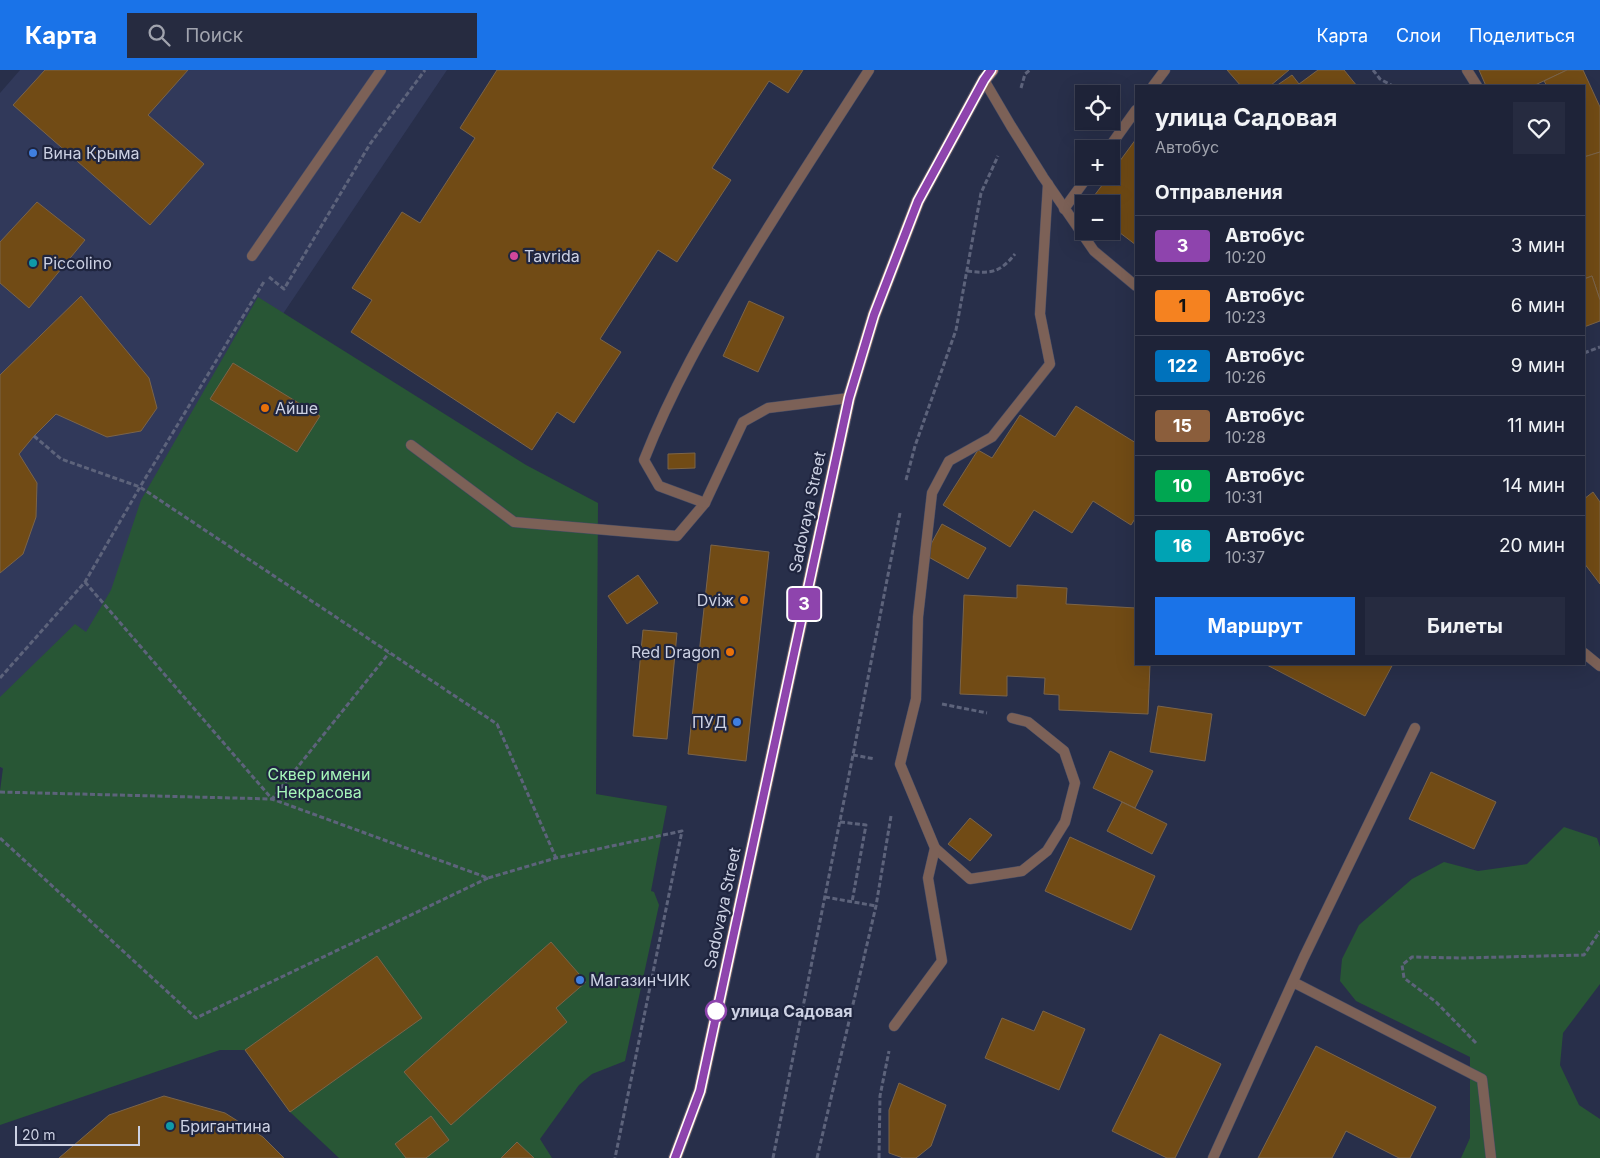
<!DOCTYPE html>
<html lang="ru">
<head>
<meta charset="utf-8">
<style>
  :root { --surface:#1e2338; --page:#262b40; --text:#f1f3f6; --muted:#a1a4ae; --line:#3c4053; --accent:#1a73e8 }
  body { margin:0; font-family:Inter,sans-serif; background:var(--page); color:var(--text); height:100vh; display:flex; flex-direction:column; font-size:19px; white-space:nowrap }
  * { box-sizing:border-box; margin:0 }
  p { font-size:16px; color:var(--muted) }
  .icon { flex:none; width:28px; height:28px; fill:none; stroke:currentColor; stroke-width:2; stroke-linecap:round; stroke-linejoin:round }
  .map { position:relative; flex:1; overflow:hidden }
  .side { position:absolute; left:1135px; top:15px; width:450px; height:580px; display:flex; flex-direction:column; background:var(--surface); border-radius:0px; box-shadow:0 5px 20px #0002,0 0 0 1px var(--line) }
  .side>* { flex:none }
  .badge { padding:0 10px; border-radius:4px; font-size:18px; line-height:32px }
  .controls { position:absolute; left:1075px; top:15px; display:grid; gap:10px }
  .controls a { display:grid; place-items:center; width:45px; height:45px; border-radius:0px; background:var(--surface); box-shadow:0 5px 20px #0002,0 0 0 1px var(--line); font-size:25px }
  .scale { position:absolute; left:15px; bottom:12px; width:125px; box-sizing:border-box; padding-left:5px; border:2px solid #ccd1e3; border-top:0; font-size:14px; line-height:18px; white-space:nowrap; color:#ccd1e3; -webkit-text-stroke:4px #1f253f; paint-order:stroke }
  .map>.badge { position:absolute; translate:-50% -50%; box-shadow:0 0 0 2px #fff }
  h2 { padding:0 20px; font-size:19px; line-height:45px }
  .round { display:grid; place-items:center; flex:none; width:52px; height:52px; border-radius:0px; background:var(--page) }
  .summary { display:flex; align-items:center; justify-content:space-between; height:85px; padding:0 20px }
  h1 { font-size:24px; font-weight:700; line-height:38px }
  .action { display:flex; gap:10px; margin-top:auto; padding:10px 20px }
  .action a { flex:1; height:58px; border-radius:0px; background:var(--accent); color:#fff; font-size:20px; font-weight:700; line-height:58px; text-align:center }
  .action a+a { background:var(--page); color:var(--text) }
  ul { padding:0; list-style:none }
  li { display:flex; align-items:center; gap:15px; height:60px; padding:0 20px; border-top:1px solid var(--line) }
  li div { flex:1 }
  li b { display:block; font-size:19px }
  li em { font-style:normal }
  li .badge { min-width:55px; font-weight:700; text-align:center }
  header { display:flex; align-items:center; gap:30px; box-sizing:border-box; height:70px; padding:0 25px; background:var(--accent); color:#fff }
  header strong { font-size:24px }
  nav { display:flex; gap:28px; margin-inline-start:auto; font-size:18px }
  .search { width:350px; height:45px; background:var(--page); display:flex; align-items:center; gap:12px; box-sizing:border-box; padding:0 18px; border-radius:0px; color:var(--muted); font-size:19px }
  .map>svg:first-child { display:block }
  .built { fill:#31395a }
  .green { fill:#285635 }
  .building { fill:#714b15; stroke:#7b6449 }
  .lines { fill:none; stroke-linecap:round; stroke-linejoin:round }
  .lane-casing { stroke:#464c66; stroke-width:11 }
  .street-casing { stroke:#464c66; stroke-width:11 }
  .primary-casing { stroke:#464c66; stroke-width:14 }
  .path { stroke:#5d637b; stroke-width:3; stroke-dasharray:5 2.5; stroke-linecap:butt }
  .lane { stroke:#7c6157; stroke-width:10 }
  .street { stroke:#7c6157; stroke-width:10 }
  .primary { stroke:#c58e7a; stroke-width:12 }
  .line-casing { stroke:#fff; stroke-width:11 }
  .line { stroke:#8e44ad; stroke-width:8 }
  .shop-dot { fill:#3f7fe0; stroke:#1f253f; stroke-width:2 }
  .hotel-dot { fill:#d1479c; stroke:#1f253f; stroke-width:2 }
  .culture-dot { fill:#0f9aa8; stroke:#1f253f; stroke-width:2 }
  .food-dot { fill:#e8710a; stroke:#1f253f; stroke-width:2 }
  .stop-dot { fill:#fff; stroke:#8e44ad; stroke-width:2.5 }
  .labels { text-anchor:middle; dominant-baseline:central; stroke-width:4.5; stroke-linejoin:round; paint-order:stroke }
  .poi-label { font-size:16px; fill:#ccd1e3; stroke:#1f253f; text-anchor:start }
  .street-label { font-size:16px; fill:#ccd1e3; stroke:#1f253f }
  .park-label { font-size:16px; fill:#a6f6b9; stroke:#1f253f }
  .stop-label { font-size:16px; font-weight:bold; fill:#ccd1e3; stroke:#1f253f; text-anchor:start }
</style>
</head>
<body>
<header>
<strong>Карта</strong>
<div class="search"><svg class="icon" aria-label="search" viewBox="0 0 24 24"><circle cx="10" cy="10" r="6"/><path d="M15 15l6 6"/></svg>Поиск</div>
<nav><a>Карта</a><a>Слои</a><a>Поделиться</a></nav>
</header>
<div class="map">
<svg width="1600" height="1088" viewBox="0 0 1600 1088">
  <rect width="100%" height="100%" fill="#282f4a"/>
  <polygon class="built" points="20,0 447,0 258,281 11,707 0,696 0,23"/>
  <g class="green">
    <polygon points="258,227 526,395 598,433 596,724 667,736 651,821 654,822 659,835 625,991 592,1004 579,1015 540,1069 552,1088 339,1088 290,1042 245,980 220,980 0,1055 0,721 3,698 0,697 0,627 75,554 86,562 111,520 141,430"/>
    <polygon points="1564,757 1597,768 1600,777 1600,914 1563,963 1560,995 1579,1035 1600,1049 1600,1088 1461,1088 1470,1068 1470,987 1356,931 1340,911 1342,889 1359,855 1412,809 1444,792 1478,801 1527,794"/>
  </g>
  <g class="building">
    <polygon points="45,0 188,0 148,45 204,94 150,155 13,35"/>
    <polygon points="497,0 803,0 788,23 769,11 712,98 731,110 677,192 658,180 600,269 621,282 574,353 557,342 532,380 351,262 372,230 352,218 402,142 420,153 475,68 460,58"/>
    <polygon points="1227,0 1289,0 1270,16 1241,16"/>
    <polygon points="1318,0 1344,0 1357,16 1276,16 1292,5 1299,14"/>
    <polygon points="1479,0 1567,0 1533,16 1486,16"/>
    <polygon points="1567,0 1583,0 1600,37 1600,82 1584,87 1584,16 1547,16 1544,11"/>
    <polygon points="1136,69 1136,175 1111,156 1111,134 1088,134 1109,106 1111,106 1111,103"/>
    <polygon points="1600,82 1600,230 1592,206 1584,209 1584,87"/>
    <polygon points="37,132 85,170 29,238 0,213 0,172"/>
    <polygon points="1592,206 1600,230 1600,251 1584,257 1584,209"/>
    <polygon points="81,226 149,308 157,338 141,361 107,367 56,344 34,366 19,384 37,413 36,447 23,484 0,503 0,305"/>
    <polygon points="749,231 784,247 758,302 723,286"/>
    <polygon points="233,293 320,346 297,382 210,329"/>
    <polygon points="1076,336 1136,373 1136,447 1131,455 1093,431 1072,463 1034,440 1010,477 943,435 978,380 992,388 1020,345 1055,367"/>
    <polygon points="695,383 695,398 668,399 668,384"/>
    <polygon points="1593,422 1600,432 1600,514 1584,493 1584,429"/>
    <polygon points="942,454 986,478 968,509 925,485"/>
    <polygon points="711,475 769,482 746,691 688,684"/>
    <polygon points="638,505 658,533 627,554 608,526"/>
    <polygon points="1017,515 1067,518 1066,534 1136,538 1136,594 1150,594 1148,644 1059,640 1059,625 1044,624 1045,608 1007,606 1007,626 960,624 964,525 1017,528"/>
    <polygon points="643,560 677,563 667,669 633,666"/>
    <polygon points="1265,594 1393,594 1365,646"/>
    <polygon points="1158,636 1212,644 1205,691 1150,682"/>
    <polygon points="1110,681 1153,701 1135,738 1093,718"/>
    <polygon points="1431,702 1496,732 1474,779 1409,749"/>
    <polygon points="1122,732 1167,754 1152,784 1107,761"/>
    <polygon points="970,748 992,765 970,791 948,774"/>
    <polygon points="1070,767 1155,806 1131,860 1045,821"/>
    <polygon points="551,872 586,912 556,938 567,952 451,1055 404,1002"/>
    <polygon points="377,886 422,948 290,1042 245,980"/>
    <polygon points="1043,941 1085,959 1059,1020 985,988 1002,948 1034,961"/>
    <polygon points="1160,964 1221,994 1175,1088 1167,1088 1112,1061"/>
    <polygon points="1316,976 1436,1037 1410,1088 1399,1088 1346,1061 1332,1088 1258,1088"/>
    <polygon points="899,1013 946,1035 931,1076 916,1088 903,1088 889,1083 889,1040"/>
    <polygon points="164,1026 225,1043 263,1067 284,1088 59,1088 109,1045"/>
    <polygon points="431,1046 449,1070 426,1088 406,1088 395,1074"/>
    <polygon points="517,1072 534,1088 501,1088"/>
  </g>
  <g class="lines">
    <defs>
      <g id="lane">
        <polyline points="1467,0 1477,16"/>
        <polyline points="1153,16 1165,0"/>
        <polyline points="1108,79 1136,40"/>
        <polyline points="1064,139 1088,106"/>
        <polyline points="252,186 381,0"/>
        <polyline points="411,375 514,452 677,466 705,433 743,352 768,338 849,328"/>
        <path d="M 705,433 L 659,416 L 644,390 C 671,321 707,258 745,195 C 785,129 827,65 869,0"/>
        <polyline points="935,778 970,809 1022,801 1047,781 1065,752 1075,713 1064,681 1028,652 1012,648"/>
        <polyline points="1293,912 1482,1009 1491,1088"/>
        <polyline points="894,956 942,891 928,808 935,778 900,694 916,629 918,547 932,423 949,391 992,367 1050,294 1040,244 1048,114"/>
        <polyline points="1213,1088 1304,887 1415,658"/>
      </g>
      <g id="street">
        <polyline points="984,10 1011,56 1043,107 1094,181 1136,216"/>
        <polyline points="1584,583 1600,596"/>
      </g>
      <polyline id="primary" points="675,1088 700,1021 849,328 874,245 918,131 984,10 992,0"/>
    </defs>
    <use href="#lane" class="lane-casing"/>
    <use href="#street" class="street-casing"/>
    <use href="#primary" class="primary-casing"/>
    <g class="path">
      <polyline points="1373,0 1380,9 1393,16"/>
      <polyline points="1021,18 1025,4 1030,0"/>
      <path d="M 967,201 C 990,204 1000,203 1015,184"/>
      <polyline points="269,207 284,219 370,74 425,0"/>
      <polyline points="1584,283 1600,277"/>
      <polyline points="34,366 61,389 140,417 497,654 556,788"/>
      <polyline points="906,410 915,376 956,260 981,123 998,86"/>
      <polyline points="85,512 272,729 389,583"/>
      <polyline points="0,608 85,512 140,417 265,210"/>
      <polyline points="942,634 987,643"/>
      <polyline points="853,685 875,689"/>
      <polyline points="0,722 272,729 488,808 556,788 682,761 615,1088"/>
      <polyline points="840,752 866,755 852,832"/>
      <polyline points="0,768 196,948 488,808"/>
      <polyline points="825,827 876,836"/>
      <polyline points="1476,973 1436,932 1404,908 1402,895 1412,887 1462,888 1584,885 1600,861"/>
      <polyline points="773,1088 853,685 900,443"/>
      <polyline points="817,1088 876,836 891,746"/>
      <polyline points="879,1088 880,1026 889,981"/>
    </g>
    <use href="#lane" class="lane"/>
    <use href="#street" class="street"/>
    <use href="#primary" class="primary"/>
  </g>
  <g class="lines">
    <defs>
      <polyline id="line" points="675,1088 700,1021 849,328 874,245 918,131 984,10 991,0"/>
    </defs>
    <use href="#line" class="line-casing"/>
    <use href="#line" class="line"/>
  </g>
  <g class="shop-dot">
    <circle cx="33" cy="83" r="5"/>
    <circle cx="737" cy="652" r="5"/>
    <circle cx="580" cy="910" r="5"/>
  </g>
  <circle class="hotel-dot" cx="514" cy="186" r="5"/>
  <g class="culture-dot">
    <circle cx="33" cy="193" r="5"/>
    <circle cx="170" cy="1056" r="5"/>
  </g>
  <g class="food-dot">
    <circle cx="265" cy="338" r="5"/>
    <circle cx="744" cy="530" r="5"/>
    <circle cx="730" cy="582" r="5"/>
  </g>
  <circle class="stop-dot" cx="716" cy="941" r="10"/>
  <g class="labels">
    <g class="poi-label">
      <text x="43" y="83">Вина Крыма</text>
      <text x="524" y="186">Tavrida</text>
      <text x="43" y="193">Piccolino</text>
      <text x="275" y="338">Айше</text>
      <text x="734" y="530" text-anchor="end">Dviж</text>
      <text x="720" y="582" text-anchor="end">Red Dragon</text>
      <text x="727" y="652" text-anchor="end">ПУД</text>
      <text x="590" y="910">МагазинЧИК</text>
      <text x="180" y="1056">Бригантина</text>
    </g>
    <g class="street-label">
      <text transform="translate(807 442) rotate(-78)">Sadovaya Street</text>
      <text transform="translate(722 838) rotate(-78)">Sadovaya Street</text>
    </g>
    <g class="park-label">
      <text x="319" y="704">Сквер имени<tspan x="319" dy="18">Некрасова</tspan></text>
    </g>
    <g class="stop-label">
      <text x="731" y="941">улица Садовая</text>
    </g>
  </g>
</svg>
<div class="controls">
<a><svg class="icon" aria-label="locate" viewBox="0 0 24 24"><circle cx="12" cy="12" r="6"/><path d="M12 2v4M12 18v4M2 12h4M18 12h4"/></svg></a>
<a>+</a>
<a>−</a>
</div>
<div class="scale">20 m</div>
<b class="badge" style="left:804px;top:534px;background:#8e44ad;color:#fff">3</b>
<section class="side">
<div class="summary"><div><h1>улица Садовая</h1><p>Автобус</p></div><a class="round"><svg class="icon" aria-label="heart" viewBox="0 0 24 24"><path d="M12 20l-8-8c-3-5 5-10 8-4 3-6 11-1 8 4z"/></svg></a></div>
<h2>Отправления</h2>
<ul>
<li><span class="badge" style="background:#8e44ad;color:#fff">3</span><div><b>Автобус</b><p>10:20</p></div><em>3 мин</em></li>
<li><span class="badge" style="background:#f58220;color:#111">1</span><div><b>Автобус</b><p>10:23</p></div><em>6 мин</em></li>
<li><span class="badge" style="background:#0072bc;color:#fff">122</span><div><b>Автобус</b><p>10:26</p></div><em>9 мин</em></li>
<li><span class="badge" style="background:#8b5e3c;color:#fff">15</span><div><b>Автобус</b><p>10:28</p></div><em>11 мин</em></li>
<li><span class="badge" style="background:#00a651;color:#fff">10</span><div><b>Автобус</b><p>10:31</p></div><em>14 мин</em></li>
<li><span class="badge" style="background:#00a3b4;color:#fff">16</span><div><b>Автобус</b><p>10:37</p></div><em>20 мин</em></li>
</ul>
<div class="action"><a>Маршрут</a><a>Билеты</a></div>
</section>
</div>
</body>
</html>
